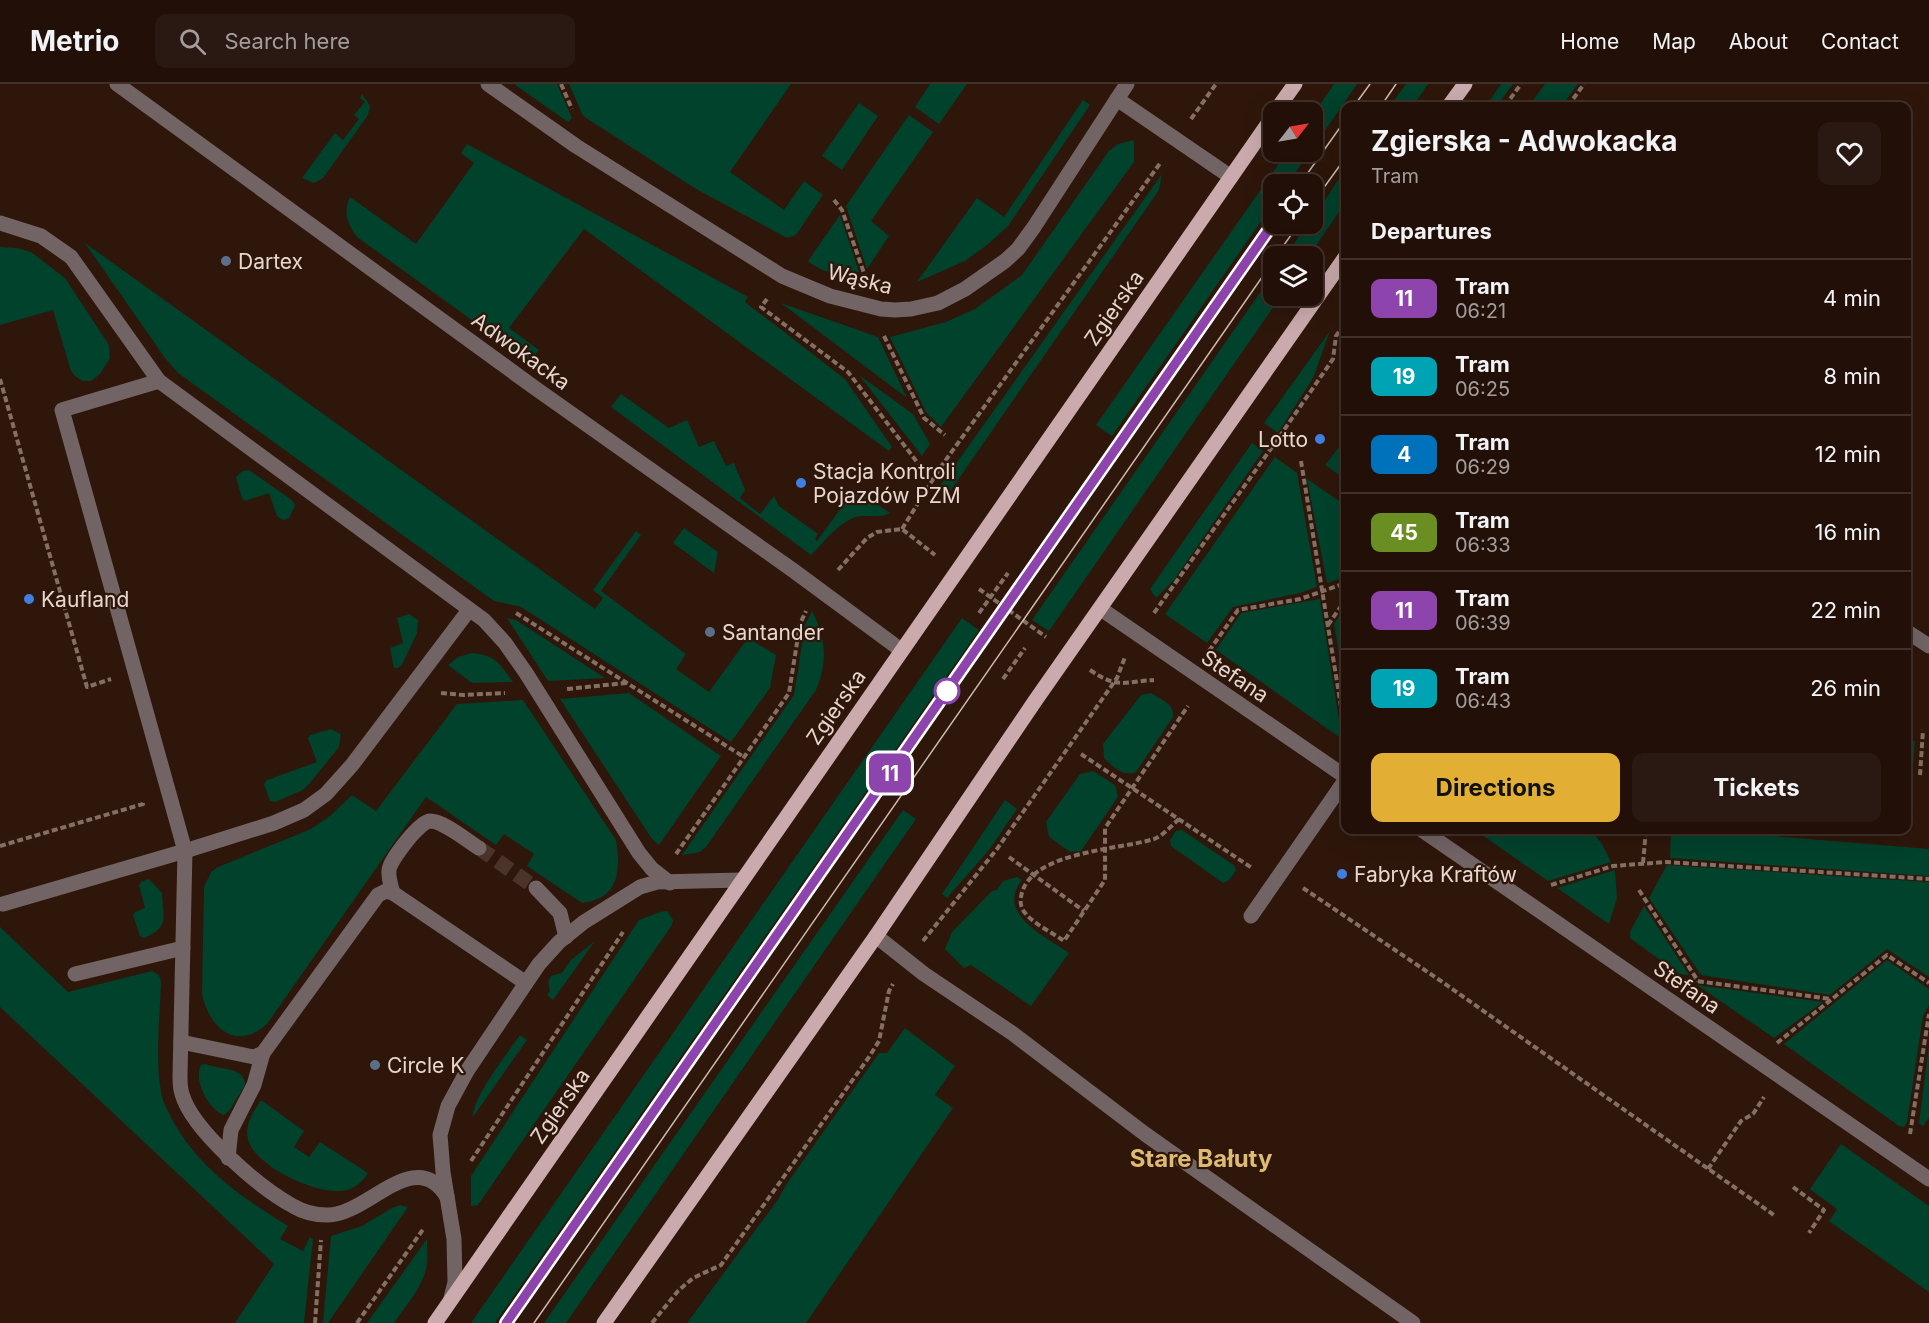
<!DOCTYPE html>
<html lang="en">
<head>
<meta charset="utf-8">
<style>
  :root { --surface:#221008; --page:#2a1912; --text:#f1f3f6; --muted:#a29d9c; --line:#3f3029; --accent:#e2af34 }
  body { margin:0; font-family:Inter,sans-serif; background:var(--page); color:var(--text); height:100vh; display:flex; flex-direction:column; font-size:22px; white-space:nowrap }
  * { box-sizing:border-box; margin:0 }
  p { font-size:20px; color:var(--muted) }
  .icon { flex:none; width:33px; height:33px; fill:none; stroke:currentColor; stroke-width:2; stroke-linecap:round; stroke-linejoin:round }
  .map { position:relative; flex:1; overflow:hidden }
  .sheet { position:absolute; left:1341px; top:18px; width:570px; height:732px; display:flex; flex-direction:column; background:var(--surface); border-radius:12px; box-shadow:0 6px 24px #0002,0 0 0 2px var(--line) }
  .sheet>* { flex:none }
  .badge { padding:0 12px; border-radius:9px; font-size:21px; line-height:39px }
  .needle { width:39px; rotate:59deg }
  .buttons { position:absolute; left:1263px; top:18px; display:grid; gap:12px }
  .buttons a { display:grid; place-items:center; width:60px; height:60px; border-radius:12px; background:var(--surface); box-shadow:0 6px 24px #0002,0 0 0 2px var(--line); font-size:30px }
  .map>.badge { position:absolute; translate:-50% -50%; box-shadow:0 0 0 3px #fff }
  h2 { padding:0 30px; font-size:22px; line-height:54px }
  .round { display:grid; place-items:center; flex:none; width:63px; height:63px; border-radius:12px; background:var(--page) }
  .headline { display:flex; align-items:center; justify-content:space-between; height:102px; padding:0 30px }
  h1 { font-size:28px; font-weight:700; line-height:45px }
  .primary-button { display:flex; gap:12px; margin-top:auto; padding:12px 30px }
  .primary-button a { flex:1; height:69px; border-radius:12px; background:var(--accent); color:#111; font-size:24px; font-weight:700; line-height:69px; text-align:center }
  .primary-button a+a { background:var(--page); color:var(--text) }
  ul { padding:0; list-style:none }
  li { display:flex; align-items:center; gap:18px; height:78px; padding:0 30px; border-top:2px solid var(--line) }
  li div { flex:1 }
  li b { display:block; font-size:22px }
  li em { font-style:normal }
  li .badge { min-width:66px; font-weight:700; text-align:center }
  header { display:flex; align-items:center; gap:36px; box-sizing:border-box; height:84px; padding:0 30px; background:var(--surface); border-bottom:2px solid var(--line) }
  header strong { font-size:28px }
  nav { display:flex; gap:33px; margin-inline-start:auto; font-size:21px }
  .search { width:420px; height:54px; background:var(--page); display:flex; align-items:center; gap:15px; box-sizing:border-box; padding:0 21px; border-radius:12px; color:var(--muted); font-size:22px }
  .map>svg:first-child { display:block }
  .green { fill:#00422c }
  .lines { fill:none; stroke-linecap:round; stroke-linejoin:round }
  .minor-tunnel { stroke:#4a3328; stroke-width:15; stroke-dasharray:15 8; stroke-linecap:butt }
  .path { stroke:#846f65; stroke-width:4; stroke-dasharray:6 3; stroke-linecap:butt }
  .minor { stroke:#726365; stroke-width:15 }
  .major { stroke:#caaaad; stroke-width:15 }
  .tram { stroke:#ccbab1; stroke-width:1.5 }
  .line-casing { stroke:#fff; stroke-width:14 }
  .line { stroke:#8e44ad; stroke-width:9 }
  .service-dot { fill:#5c6f8a; stroke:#2e160a; stroke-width:2 }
  .shop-dot { fill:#3f7fe0; stroke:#2e160a; stroke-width:2 }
  .stop-dot { fill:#fff; stroke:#8e44ad; stroke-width:3 }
  .labels { text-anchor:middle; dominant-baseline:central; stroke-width:4.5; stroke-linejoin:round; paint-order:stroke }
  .poi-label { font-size:21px; fill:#e8d7cf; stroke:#2e160a; text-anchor:start }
  .street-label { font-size:21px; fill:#e8d7cf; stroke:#2e160a }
  .quarter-label { font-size:24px; font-weight:bold; fill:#debb73; stroke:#2e160a }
</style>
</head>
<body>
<header>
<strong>Metrio</strong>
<div class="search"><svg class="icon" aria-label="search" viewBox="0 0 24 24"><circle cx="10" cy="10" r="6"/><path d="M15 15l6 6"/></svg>Search here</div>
<nav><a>Home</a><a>Map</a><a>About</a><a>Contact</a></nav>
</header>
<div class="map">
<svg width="1929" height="1239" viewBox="0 0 1929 1239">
  <rect width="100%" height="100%" fill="#2e160a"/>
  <g class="green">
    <polygon points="514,0 557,0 572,34 568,38"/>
    <polygon points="569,0 791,0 730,88 784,126 804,97 823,111 796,151 787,154 696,105 583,32"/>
    <polygon points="930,0 967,0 939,40 915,23"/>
    <polygon points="1334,0 1357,0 1313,64 1313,31"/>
    <polygon points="1406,0 1428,0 1413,22 1390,22"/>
    <polygon points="1501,0 1513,0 1497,22 1486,22"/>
    <polygon points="1545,0 1578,0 1562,22 1529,22"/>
    <polygon points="362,10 370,22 368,31 323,94 314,99 302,94 335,49 343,56 359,35 354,31 365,18 360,14"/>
    <polygon points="1083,16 1090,21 1008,142 987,161 965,177 917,198 977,114 1004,133"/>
    <polygon points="859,19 878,32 842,86 822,72"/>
    <polygon points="909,31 933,48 871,137 889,152 867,185 846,122"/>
    <polygon points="1134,56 1134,78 941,343 926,328 890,253 946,238 975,225 1022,191 1109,67 1118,60"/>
    <path d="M 467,60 L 748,213 L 745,218 L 845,295 L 892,363 L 889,367 L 584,145 L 509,244 L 539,266 L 534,273 L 527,276 L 357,153 C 347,139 343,129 350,113 L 416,160 L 474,79 L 461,69 Z"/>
    <polygon points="1287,68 1310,68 1287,100 1274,100 1273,120 1112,352 1096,341"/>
    <polygon points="1345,86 1345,119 1309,172 1285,172 1308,140 1312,140 1313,134"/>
    <polygon points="1162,90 1159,106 951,406 942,409 938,405"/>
    <path d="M 840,131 L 859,188 C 839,191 824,190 808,177 Z"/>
    <polygon points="85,159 595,525 603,514 593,506 636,447 641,451 601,507 686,570 676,585 709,608 748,554 776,571 770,604 731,658 521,523 494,517 178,289 165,274"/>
    <polygon points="0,163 17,164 31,168 65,194 109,261 110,274 100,290 91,297 83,297 76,293 71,287 53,226 0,241"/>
    <polygon points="1273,190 1274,212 1281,212 1049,547 1032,536"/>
    <polygon points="781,219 878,253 907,314"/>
    <polygon points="1330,247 1313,294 1278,349 1264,339"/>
    <polygon points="859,291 913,330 930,360 922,372"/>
    <path d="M 621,310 L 669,344 L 687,336 L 699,363 L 714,357 L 726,382 L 734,379 L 745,406 L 740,414 L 760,430 L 774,412 L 779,422 L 818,450 L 815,455 L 817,457 L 855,405 L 890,429 C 880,435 867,430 856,433 C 838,439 824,458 811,471 L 611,323 Z"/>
    <polygon points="1343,358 1345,360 1345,395 1325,381"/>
    <polygon points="1252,359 1263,367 1174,496 1156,514 1150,505"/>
    <polygon points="1275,373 1297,389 1317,503 1300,509 1233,523 1207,559 1165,530"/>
    <polygon points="249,386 293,417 295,422 289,434 283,436 277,432 269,409 245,417 242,414 236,393 243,387"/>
    <polygon points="1307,395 1345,421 1345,493 1327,499"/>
    <polygon points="684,444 718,468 714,489 673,459"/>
    <polygon points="1320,515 1342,655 1216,566 1241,529"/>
    <polygon points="1345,523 1345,608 1334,540"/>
    <path d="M 812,527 C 826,554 828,578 816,606 L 706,763 L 700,768 L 682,771 L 794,611 L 805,541 Z"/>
    <polygon points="409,530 418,536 417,549 402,581 398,584 394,584 390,564 403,559 397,534"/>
    <polygon points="507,534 516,536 605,594 548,597"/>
    <polygon points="962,534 979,546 495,1239 471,1239"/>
    <path d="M 472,569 C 496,571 500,580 513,598 L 472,599 L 448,581 L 458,573 Z"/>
    <polygon points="629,609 721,672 659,761 652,755 560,615"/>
    <path d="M 1151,609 C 1160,615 1175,620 1173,633 L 1136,688 C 1123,694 1113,682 1104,674 L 1103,660 L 1141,611 Z"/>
    <path d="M 523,616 L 616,756 C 621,787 619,815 582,819 L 527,782 L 534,770 L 504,750 L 496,761 L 426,713 L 267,940 C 236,968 209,944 202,910 L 204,803 L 211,788 L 218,783 L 311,745 L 330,732 L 352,711 L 376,727 L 457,620 Z"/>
    <polygon points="331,645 341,650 339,663 310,699 303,706 275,718 270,717 264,700 267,696 317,678 308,654 310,651"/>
    <polygon points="1907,656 1915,657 1912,699 1907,698"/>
    <polygon points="1093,687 1115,701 1118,713 1081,767 1070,768 1049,753 1046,738 1080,690"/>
    <polygon points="1005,716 1017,725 989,766 947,814 942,810"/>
    <polygon points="903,726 916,735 566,1239 544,1239"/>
    <polygon points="1182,746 1235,782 1236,787 1228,797 1223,799 1171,762 1170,756 1176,747"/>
    <polygon points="1475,746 1591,746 1602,760 1611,778 1548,797"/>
    <polygon points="1671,746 1701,746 1929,765 1929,792 1670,774"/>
    <polygon points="1667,781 1929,798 1929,893 1887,865 1830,911 1701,891 1649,814"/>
    <polygon points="1615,786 1617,814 1609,840 1557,804"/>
    <path d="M 1017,793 L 1022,796 C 995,830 1045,852 1069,869 L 1031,922 L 971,881 L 964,884 L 945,865 L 952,848 L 992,807 L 997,806 L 1003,797 Z"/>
    <path d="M 149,795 L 162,809 C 163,834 170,843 144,854 L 140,852 L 133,831 L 135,828 L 145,824 L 139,801 L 141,798 Z"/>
    <polygon points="1644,822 1689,891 1679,890 1630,854 1630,848"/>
    <polygon points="667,827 673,836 672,841 478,1121 471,1122 471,1092 639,836 660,828"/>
    <path d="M 0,843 L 68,908 L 152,887 L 159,891 L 161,898 C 160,934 155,972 161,1008 C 162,1016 166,1023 169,1029 C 194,1081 241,1113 288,1142 L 280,1155 L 303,1167 L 310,1153 L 313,1155 L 304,1239 L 235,1239 L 274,1180 L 0,923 Z"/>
    <polygon points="595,857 553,916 547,911 550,907 548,898 551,892 562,889 571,876"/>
    <polygon points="1887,876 1929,905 1929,921 1923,932 1907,1038 1904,1043 1899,1042 1784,960"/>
    <polygon points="1697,901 1823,918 1774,954"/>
    <polygon points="905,944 955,982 935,1011 953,1024 806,1239 687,1239 777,1117 788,1098 879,969 887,969"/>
    <path d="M 520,951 L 527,956 L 473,1033 C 473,1012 507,970 520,951 Z"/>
    <polygon points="1929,961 1929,1034 1923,1042 1919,1039"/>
    <path d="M 206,980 C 219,986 245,982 245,1001 L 229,1027 L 224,1031 C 209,1026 193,997 201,981 Z"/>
    <path d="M 261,1016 L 304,1047 L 294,1063 L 309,1073 L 320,1058 L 368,1089 C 363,1097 357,1103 347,1106 C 321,1113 258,1084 249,1058 C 243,1043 253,1028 261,1016 Z"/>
    <polygon points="1841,1060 1929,1122 1929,1208 1829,1137 1837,1125 1810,1105"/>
    <polygon points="400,1121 408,1123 328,1239 323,1239 331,1152 362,1142 392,1124"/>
    <path d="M 427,1155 C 427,1163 428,1172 427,1180 C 424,1202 406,1221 394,1239 L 367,1239 Z"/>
  </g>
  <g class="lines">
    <polyline class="minor-tunnel" points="479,764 536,804"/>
    <g class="path">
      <polyline points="561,0 572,25"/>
      <polyline points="1505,22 1521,0"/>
      <polyline points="1568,22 1584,0"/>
      <polyline points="1191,35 1216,0"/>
      <polyline points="834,116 842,126 865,192"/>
      <polyline points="767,215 761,223 848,288 917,378 935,391"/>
      <polyline points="884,252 924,334 945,351"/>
      <polyline points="0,295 87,603 111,595"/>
      <polyline points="1301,377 1346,653"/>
      <polyline points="902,445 940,384 1161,78"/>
      <polyline points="838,486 867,454 877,448 902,445 935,471"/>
      <polyline points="979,505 1046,553"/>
      <polyline points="516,529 744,673"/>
      <polyline points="979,529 1008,489"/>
      <polyline points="1154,529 1275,359 1333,275 1336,252 1346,238"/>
      <polyline points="1328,541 1346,515"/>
      <polyline points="1209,567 1238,526 1300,515 1346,499"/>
      <path d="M 1090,586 C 1118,605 1123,598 1154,596"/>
      <polyline points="1003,595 1025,564"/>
      <polyline points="567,605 626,599"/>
      <polyline points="441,609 463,611 505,609"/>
      <polyline points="1081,670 1252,784"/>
      <polyline points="1920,691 1923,646"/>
      <path d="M 1179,735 C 1172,741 1163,752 1154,755 C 1120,766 1028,767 1021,813 C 1020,819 1021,825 1026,830 C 1034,840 1053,849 1064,857 L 1105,796 L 1105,744 L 1188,622"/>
      <polyline points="0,762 143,720 143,718"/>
      <polyline points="676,770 789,609 800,540 806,527"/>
      <polyline points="1009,773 1084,827"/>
      <polyline points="1643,779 1646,746"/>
      <polyline points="1551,801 1613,782 1666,778 1929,795"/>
      <polyline points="1303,804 1438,895 1774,1131"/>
      <polyline points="1639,806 1698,897"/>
      <polyline points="923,857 997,765 1117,594 1125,573"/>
      <polyline points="1689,896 1831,915"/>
      <polyline points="1777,959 1887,871 1929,899"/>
      <polyline points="1910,1050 1929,930"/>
      <polyline points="471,1077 623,848"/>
      <polyline points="1708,1085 1741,1037 1753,1030 1764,1013"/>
      <polyline points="1793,1103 1824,1126 1809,1149"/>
      <polyline points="315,1239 321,1156"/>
      <polyline points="357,1239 424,1144"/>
      <polyline points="652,1239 678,1207 693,1194 721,1181 869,973 879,957 889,907 893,900"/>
    </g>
    <g class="minor">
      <polyline points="117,0 535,304 794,487 901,566"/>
      <polyline points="488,0 576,62 782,192 830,212 881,225 895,226 911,225 938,219 965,205 1005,177 1018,165 1034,143 1117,15 1231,93"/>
      <polyline points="1117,15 1127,0"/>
      <polyline points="0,139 41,152 71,173 159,297"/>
      <polyline points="1101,525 1346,693"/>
      <polyline points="1906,547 1929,562"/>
      <polyline points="1422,746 1929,1095"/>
      <polyline points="536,804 560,829 566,853"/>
      <path d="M 393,809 C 391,802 388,793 389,786 C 390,776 420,737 430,737 C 444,737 467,757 479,764"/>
      <polyline points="3,820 185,767 274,739 304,726 326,710 352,681 469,526"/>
      <polyline points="1251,832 1346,695"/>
      <polyline points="876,852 924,890 1012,949 1145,1050 1413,1239"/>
      <polyline points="75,890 183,864"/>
      <polyline points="181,958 254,973 263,969 378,811 386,807 393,809 526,899"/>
      <polyline points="228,1074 231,1046 254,1001 263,969"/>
      <path d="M 447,1113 C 415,1060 367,1132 327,1131 C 315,1131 303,1128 293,1122 C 260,1104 192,1046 182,1010 C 180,1004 180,998 180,992 L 185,767 L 62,326 L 159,297 L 484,536 L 505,559 L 526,589 L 639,769 L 652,785 L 670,799"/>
      <polyline points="451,1214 455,1198 454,1155 443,1088 440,1051 448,1022 467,987 526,899 539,880 559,858 584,838 640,803 657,798 741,796"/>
    </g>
    <g class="major">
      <polyline points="1449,22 1465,0"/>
      <polyline points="1275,28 1295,0"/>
      <polyline points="435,1239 1274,31"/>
      <polyline points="604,1239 876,852 1035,617 1346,172"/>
    </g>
    <g class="tram">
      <polyline points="1354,22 1370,0"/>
      <polyline points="1381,22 1396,0"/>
      <polyline points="1300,100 1346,35"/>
      <polyline points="1312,120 1346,73"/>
      <polyline points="1276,172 1299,140"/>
      <polyline points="506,1239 1274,138"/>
      <polyline points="534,1239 1274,176"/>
    </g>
  </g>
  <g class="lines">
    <defs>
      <polyline id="line" points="506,1239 1274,138"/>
    </defs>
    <use href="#line" class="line-casing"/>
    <use href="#line" class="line"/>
  </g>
  <g class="service-dot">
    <circle cx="226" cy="177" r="6"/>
    <circle cx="710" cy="548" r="6"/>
    <circle cx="375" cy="981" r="6"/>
  </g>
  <g class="shop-dot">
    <circle cx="1320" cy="355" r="6"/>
    <circle cx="801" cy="399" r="6"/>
    <circle cx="29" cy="515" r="6"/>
    <circle cx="1342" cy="790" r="6"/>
  </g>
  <circle class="stop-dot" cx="947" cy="607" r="12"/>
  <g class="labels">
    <g class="poi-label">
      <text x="238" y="177">Dartex</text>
      <text x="1308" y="355" text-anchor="end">Lotto</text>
      <text x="813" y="387">Stacja Kontroli<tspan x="813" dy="24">Pojazdów PZM</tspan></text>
      <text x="41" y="515">Kaufland</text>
      <text x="722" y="548">Santander</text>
      <text x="1354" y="790">Fabryka Kraftów</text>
      <text x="387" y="981">Circle K</text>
    </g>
    <g class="street-label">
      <text transform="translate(860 195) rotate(14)">Wąska</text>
      <text transform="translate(1114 224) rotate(-55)">Zgierska</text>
      <text transform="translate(521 267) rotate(36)">Adwokacka</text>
      <text transform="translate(1235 592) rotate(34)">Stefana</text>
      <text transform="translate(836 623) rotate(-55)">Zgierska</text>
      <text transform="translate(1687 903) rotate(35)">Stefana</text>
      <text transform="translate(560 1022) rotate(-55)">Zgierska</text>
    </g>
    <g class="quarter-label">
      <text x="1201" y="1074">Stare Bałuty</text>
    </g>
  </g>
</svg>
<div class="buttons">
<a><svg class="needle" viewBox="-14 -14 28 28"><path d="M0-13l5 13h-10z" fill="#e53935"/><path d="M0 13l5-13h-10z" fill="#a29d9c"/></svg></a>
<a><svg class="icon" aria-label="locate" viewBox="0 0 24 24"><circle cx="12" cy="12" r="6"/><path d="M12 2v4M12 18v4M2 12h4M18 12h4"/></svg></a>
<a><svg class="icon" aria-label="layers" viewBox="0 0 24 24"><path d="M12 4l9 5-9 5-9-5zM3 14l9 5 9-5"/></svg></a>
</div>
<b class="badge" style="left:890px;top:689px;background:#8e44ad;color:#fff">11</b>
<section class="sheet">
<div class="headline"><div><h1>Zgierska - Adwokacka</h1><p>Tram</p></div><a class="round"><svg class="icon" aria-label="heart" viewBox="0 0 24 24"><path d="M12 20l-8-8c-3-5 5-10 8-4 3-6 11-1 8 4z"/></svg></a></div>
<h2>Departures</h2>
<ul>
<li><span class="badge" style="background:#8e44ad;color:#fff">11</span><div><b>Tram</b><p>06:21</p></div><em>4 min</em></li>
<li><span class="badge" style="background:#00a3b4;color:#fff">19</span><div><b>Tram</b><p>06:25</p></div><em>8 min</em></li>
<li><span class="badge" style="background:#0072bc;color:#fff">4</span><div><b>Tram</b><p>06:29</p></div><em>12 min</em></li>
<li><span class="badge" style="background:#6b8e23;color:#fff">45</span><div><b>Tram</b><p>06:33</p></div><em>16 min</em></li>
<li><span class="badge" style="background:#8e44ad;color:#fff">11</span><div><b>Tram</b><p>06:39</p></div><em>22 min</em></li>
<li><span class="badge" style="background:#00a3b4;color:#fff">19</span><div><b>Tram</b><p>06:43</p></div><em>26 min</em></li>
</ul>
<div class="primary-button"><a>Directions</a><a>Tickets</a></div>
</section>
</div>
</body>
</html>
